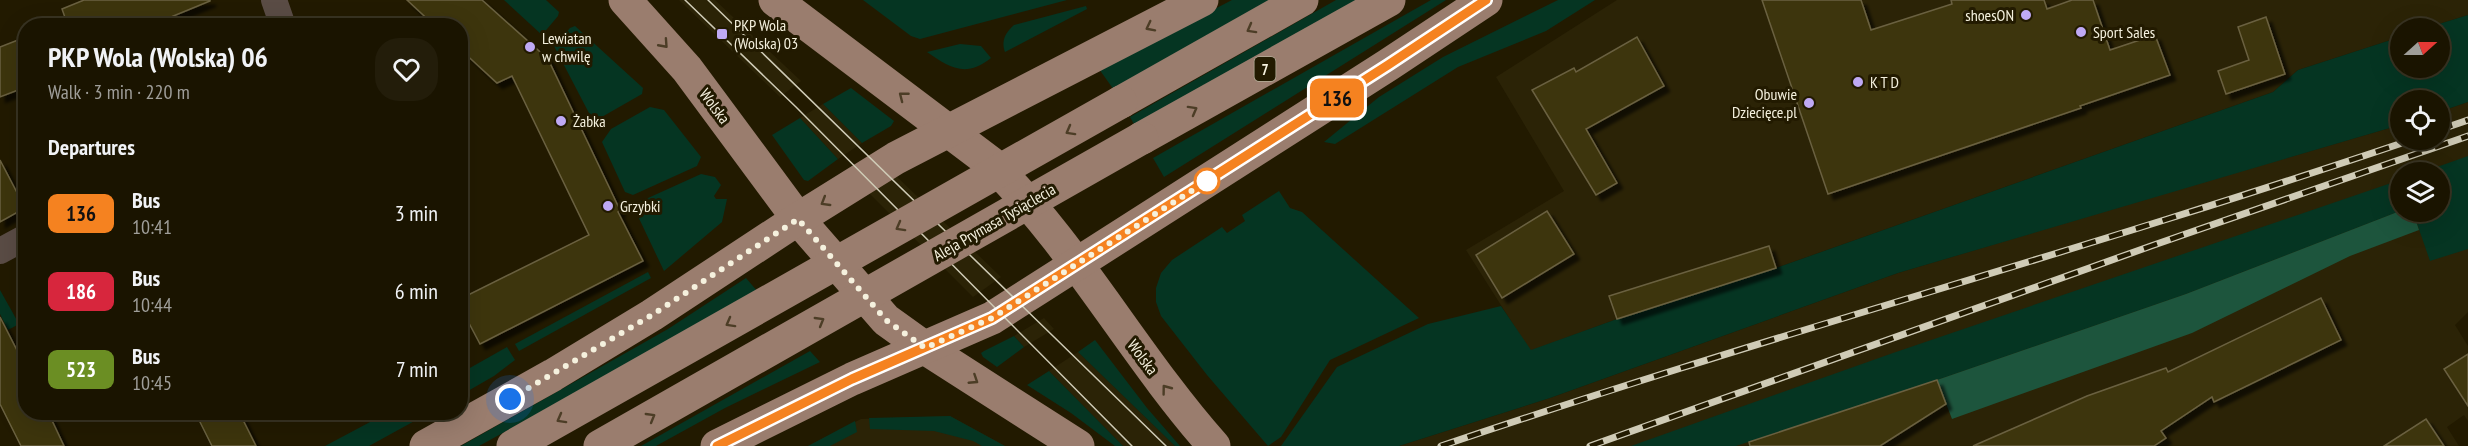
<!DOCTYPE html>
<html lang="en">
<head>
<meta charset="utf-8">
<style>
  :root { --surface:#1a1400; --page:#231d0a; --text:#f1f3f6; --muted:#9f9e99; --line:#383322 }
  body { margin:0; font-family:"PT Sans Narrow",sans-serif; background:var(--page); color:var(--text); height:100vh; display:flex; flex-direction:column; font-size:22px; white-space:nowrap }
  * { box-sizing:border-box; margin:0 }
  p { font-size:20px; color:var(--muted) }
  .icon { flex:none; width:33px; height:33px; fill:none; stroke:currentColor; stroke-width:2; stroke-linecap:round; stroke-linejoin:round }
  .map { position:relative; flex:1; overflow:hidden }
  .side { position:absolute; left:18px; top:18px; width:450px; height:402px; display:flex; flex-direction:column; background:var(--surface); border-radius:24px; box-shadow:0 6px 24px #0002,0 0 0 2px var(--line) }
  .side>* { flex:none }
  .badge { padding:0 12px; border-radius:9px; font-size:21px; line-height:39px }
  .needle { width:39px; rotate:69deg }
  .tools { position:absolute; left:2390px; top:18px; display:grid; gap:12px }
  .tools a { display:grid; place-items:center; width:60px; height:60px; border-radius:50%; background:var(--surface); box-shadow:0 6px 24px #0002,0 0 0 2px var(--line); font-size:30px }
  .you { position:absolute; width:30px; height:30px; margin:-15px; border:4px solid #fff; border-radius:50%; background:#1a73e8; box-shadow:0 0 0 9px #1a73e833 }
  .map>.badge { position:absolute; translate:-50% -50%; box-shadow:0 0 0 3px #fff }
  h2 { padding:0 30px; font-size:22px; line-height:54px }
  .round { display:grid; place-items:center; flex:none; width:63px; height:63px; border-radius:24px; background:var(--page) }
  .summary { display:flex; align-items:center; justify-content:space-between; height:102px; padding:0 30px }
  h1 { font-size:28px; font-weight:600; line-height:45px }
  ul { padding:0; list-style:none }
  li { display:flex; align-items:center; gap:18px; height:78px; padding:0 30px }
  li div { flex:1 }
  li b { display:block; font-size:22px }
  li em { font-style:normal }
  li .badge { min-width:66px; font-weight:700; text-align:center }
  .map>svg:first-child { display:block }
  .built { fill:#2b2306; fill-rule:evenodd }
  .green { fill:#053522 }
  .forest { fill:#1d553d }
  .building { fill:#3e350d; stroke:#6a6141; stroke-width:1.5; filter:url(#shadow) }
  .lines { fill:none; stroke-linecap:round; stroke-linejoin:round }
  .minor { stroke:#5a4c45; stroke-width:26 }
  .major { stroke:#9a7d6e; stroke-width:33 }
  .tram { stroke:#cfcbb6; stroke-width:1.5 }
  .rail-casing { stroke:#cfcbb6; stroke-width:7 }
  .rail { stroke:#221a00; stroke-width:4.5; stroke-dasharray:14; stroke-linecap:butt }
  .major-bridge { stroke:#9a7d6e; stroke-width:33 }
  .oneway { stroke:#4c3d26 }
  .line-casing { stroke:#fff; stroke-width:14 }
  .line { stroke:#f58220; stroke-width:9 }
  .walk { stroke:#f5f1de; stroke-width:6; stroke-dasharray:0 10.8 }
  .poi-dot { fill:#bfa9f4; stroke:#221a00; stroke-width:2 }
  .stop-dot { fill:#fff; stroke:#f58220; stroke-width:3 }
  .labels { text-anchor:middle; dominant-baseline:central; stroke-width:6; stroke-linejoin:round; paint-order:stroke }
  .shield { fill:#221a00; stroke:#b6b09b; stroke-width:1.5 }
  .shield-label { font-size:15px; font-weight:bold; fill:#f5f1de }
  .poi-label { font-size:16px; fill:#f5f1de; stroke:#221a00; text-anchor:start }
  .street-label { font-size:16px; fill:#f5f1de; stroke:#221a00 }
</style>
</head>
<body>
<div class="map">
<svg width="2468" height="446" viewBox="0 0 2468 446">
  <defs>
    <filter id="shadow"><feDropShadow dx="5.5" dy="5.5" stdDeviation="1.5" flood-color="#0009"/></filter>
  </defs>
  <rect width="100%" height="100%" fill="#221a00"/>
  <g class="built">
    <polygon points="679,0 715,0 801,81 780,97"/>
    <polygon points="1617,0 2468,0 2468,15 2426,28 2400,28 2400,37 2298,70 2273,92 1776,268 1617,319 1530,351 1466,250 1564,191 1496,77"/>
    <path d="M 2468,102 L 2468,312 L 2455,325 L 2468,346 L 2468,421 L 2464,415 L 2447,427 L 2459,446 L 1399,446 L 1550,398 L 1898,273 L 2187,187 L 2400,125 L 2400,140 L 2439,140 L 2439,112 ZM 2400,172 L 2439,172 L 2439,212 L 2400,212 Z"/>
    <polygon points="823,104 862,143 838,159 800,118"/>
    <polygon points="894,174 1001,277 973,297 867,191"/>
    <polygon points="1044,318 1054,329 1024,347 1014,336"/>
    <polygon points="1078,352 1175,446 1123,446 1049,371"/>
    <polygon points="950,416 1005,446 808,446 861,419"/>
  </g>
  <g class="green">
    <polygon points="504,0 546,0 559,12 558,16 542,35"/>
    <polygon points="863,0 1067,0 920,39 911,36"/>
    <polygon points="1232,0 1272,0 1114,90 1099,69"/>
    <polygon points="1336,0 1357,0 1135,126 1130,117"/>
    <polygon points="1431,0 1446,0 1164,177 1153,158"/>
    <polygon points="1558,0 1595,0 1546,31 1458,67 1335,144 1324,142 1379,97 1443,57"/>
    <path d="M 1086,6 L 1087,9 L 1005,52 C 1001,41 1005,33 1014,25 Z"/>
    <polygon points="2468,15 2468,102 2439,112 2439,100 2400,100 2400,125 1898,273 1550,398 1399,446 1281,446 1337,367 1428,324 1501,306 1531,350 1617,319 1776,268 2273,92 2298,70 2400,37 2400,68 2439,68 2439,28 2426,28"/>
    <polygon points="575,26 643,88 642,94 600,118 590,115 554,46 570,28"/>
    <path d="M 960,44 L 981,46 L 991,58 C 966,78 950,68 927,52 Z"/>
    <polygon points="851,88 894,121 891,126 862,143 823,104"/>
    <polygon points="650,107 664,110 701,157 697,166 633,195 625,192 602,142 611,129"/>
    <polygon points="800,118 838,159 808,181 804,180 772,135"/>
    <polygon points="2468,156 2468,249 2430,261 2413,212 2439,212 2439,172 2423,172"/>
    <polygon points="701,174 715,177 721,185 714,196 716,199 727,199 722,222 664,271 635,210 637,203"/>
    <polygon points="2400,180 2400,211 2186,294 1937,380 1736,446 1631,446 1893,353"/>
    <polygon points="1279,191 1290,208 1302,212 1419,318 1330,360 1281,437 1268,446 1207,375 1161,316 1156,302 1156,288 1161,273 1172,260 1222,227 1227,233 1245,221 1242,215"/>
    <polygon points="648,272 651,278 519,351 515,344"/>
    <polygon points="746,278 758,292 479,446 461,446 668,329"/>
    <polygon points="0,290 19,324 8,330 0,314"/>
    <polygon points="1014,336 1024,347 997,367 983,357 981,353 984,351"/>
    <polygon points="1095,340 1147,408 1180,446 1175,446 1078,352"/>
    <polygon points="507,347 515,360 494,376 461,395 461,373"/>
    <polygon points="810,351 820,362 725,408 656,446 641,446"/>
    <polygon points="1049,371 1123,446 1115,446 1071,413 1027,385"/>
    <polygon points="387,413 429,413 369,446 325,446"/>
    <polygon points="950,416 1005,446 982,446 973,441 934,431 870,429 869,418"/>
    <polygon points="855,421 857,432 830,446 808,446"/>
  </g>
  <polygon class="forest" points="2400,211 2413,212 2419,230 2350,256 2192,333 1952,419 1937,380 2186,294"/>
  <g class="building">
    <polygon points="84,0 210,0 210,1 149,26 68,26 62,9"/>
    <polygon points="407,0 482,0 548,59 620,210 618,212 643,261 480,344 460,306 460,299 589,235 512,76 497,83 460,49 460,26 435,26"/>
    <polygon points="1762,0 1861,0 1871,30 1952,4 1951,0 2044,0 2047,9 2072,0 2093,0 2110,50 2155,35 2170,75 2080,106 2081,108 1828,194"/>
    <polygon points="2266,17 2285,74 2226,94 2218,71 2249,60 2238,27"/>
    <polygon points="1637,37 1664,86 1586,129 1617,183 1596,195 1532,90 1574,68 1576,72"/>
    <polygon points="18,40 26,58 26,87 0,97 0,47"/>
    <polygon points="0,160 25,208 0,222"/>
    <polygon points="1547,211 1574,254 1502,298 1476,255"/>
    <polygon points="1769,246 1776,268 1617,319 1609,296"/>
    <polygon points="2321,298 2341,340 2214,402 2212,397 2161,431 2166,438 2154,446 1973,446 2087,396 2166,368 2168,372"/>
    <polygon points="0,317 26,368 26,412 48,412 64,446 21,446 0,404"/>
    <polygon points="2468,354 2468,406 2444,369"/>
    <polygon points="1937,380 1946,404 1880,446 1750,446 1749,442"/>
    <polygon points="195,412 239,412 256,446 212,446"/>
    <polygon points="2426,419 2444,446 2384,446"/>
  </g>
  <g class="lines">
    <g class="minor">
      <polyline points="274,0 283,26"/>
      <polyline points="0,251 26,237"/>
    </g>
    <g class="major">
      <polyline points="625,0 687,69 798,219 886,320 925,348 1078,446"/>
      <path d="M 775,0 L 991,163 C 1076,247 1134,356 1214,446"/>
      <polyline points="1121,102 1302,0"/>
      <polyline points="1142,138 1389,0"/>
      <polyline points="426,446 553,375 652,315 798,219 896,158 1202,0"/>
      <polyline points="717,446 852,379 992,318 1388,65 1486,0"/>
    </g>
    <g class="tram">
      <polyline points="685,0 796,107 1132,446"/>
      <polyline points="708,0 1166,446"/>
    </g>
    <defs>
      <g id="rail">
        <polyline points="2439,130 2468,120"/>
        <path d="M 1441,446 C 1762,337 2090,249 2411,140"/>
        <polyline points="1590,446 2151,246 2468,136"/>
      </g>
    </defs>
    <use href="#rail" class="rail-casing"/>
    <use href="#rail" class="rail"/>
    <g class="major-bridge">
      <polyline points="513,446 1121,102"/>
      <polyline points="600,446 1142,138"/>
    </g>
  </g>
  <defs><path id="oneway-chevron" d="M-2-3.5L2.5 0L-2 3.5" fill="none" stroke-width="1.6" stroke-linecap="round" stroke-linejoin="round" transform="scale(1.5)"/></defs>
  <g class="oneway">
    <use href="#oneway-chevron" transform="translate(1150 27) rotate(153)"/>
    <use href="#oneway-chevron" transform="translate(1251 29) rotate(151)"/>
    <use href="#oneway-chevron" transform="translate(664 44) rotate(48)"/>
    <use href="#oneway-chevron" transform="translate(903 96) rotate(-142)"/>
    <use href="#oneway-chevron" transform="translate(1193 110) rotate(-29)"/>
    <use href="#oneway-chevron" transform="translate(1070 131) rotate(151)"/>
    <use href="#oneway-chevron" transform="translate(825 202) rotate(149)"/>
    <use href="#oneway-chevron" transform="translate(900 227) rotate(151)"/>
    <use href="#oneway-chevron" transform="translate(820 321) rotate(-30)"/>
    <use href="#oneway-chevron" transform="translate(730 323) rotate(151)"/>
    <use href="#oneway-chevron" transform="translate(974 380) rotate(33)"/>
    <use href="#oneway-chevron" transform="translate(1166 389) rotate(-127)"/>
    <use href="#oneway-chevron" transform="translate(651 417) rotate(-30)"/>
    <use href="#oneway-chevron" transform="translate(561 419) rotate(151)"/>
  </g>
  <g class="lines">
    <defs>
      <polyline id="line" points="717,446 852,379 992,318 1388,65 1486,0"/>
    </defs>
    <use href="#line" class="line-casing"/>
    <use href="#line" class="line"/>
    <polyline class="walk" points="510,399 652,315 798,219 886,320 925,348 992,318 1207,181"/>
  </g>
  <g class="poi-dot">
    <circle cx="2026" cy="15" r="6"/>
    <circle cx="2081" cy="32" r="6"/>
    <rect x="716" y="28" width="12" height="12" rx="3"/>
    <circle cx="530" cy="47" r="6"/>
    <circle cx="1858" cy="82" r="6"/>
    <circle cx="1809" cy="103" r="6"/>
    <circle cx="561" cy="121" r="6"/>
    <circle cx="608" cy="206" r="6"/>
  </g>
  <circle class="stop-dot" cx="1207" cy="181" r="12"/>
  <g class="labels">
    <rect class="shield" x="1254.5" y="57" width="21" height="24" rx="4.5"/>
    <g class="shield-label">
      <text x="1265" y="69">7</text>
    </g>
    <g class="poi-label">
      <text x="2014" y="15" text-anchor="end">shoesON</text>
      <text x="734" y="25">PKP Wola<tspan x="734" dy="18">(Wolska) 03</tspan></text>
      <text x="2093" y="32">Sport Sales</text>
      <text x="542" y="38">Lewiatan<tspan x="542" dy="18">w chwilę</tspan></text>
      <text x="1870" y="82">K T D</text>
      <text x="1797" y="94" text-anchor="end">Obuwie<tspan x="1797" dy="18">Dziecięce.pl</tspan></text>
      <text x="573" y="121">Żabka</text>
      <text x="620" y="206">Grzybki</text>
    </g>
    <g class="street-label">
      <text transform="translate(715 106) rotate(53)">Wolska</text>
      <text transform="translate(994 222) rotate(-30)">Aleja Prymasa Tysiąclecia</text>
      <text transform="translate(1143 357) rotate(53)">Wolska</text>
    </g>
  </g>
</svg>
<div class="tools">
<a><svg class="needle" viewBox="-14 -14 28 28"><path d="M0-13l5 13h-10z" fill="#e53935"/><path d="M0 13l5-13h-10z" fill="#9f9e99"/></svg></a>
<a><svg class="icon" aria-label="locate" viewBox="0 0 24 24"><circle cx="12" cy="12" r="6"/><path d="M12 2v4M12 18v4M2 12h4M18 12h4"/></svg></a>
<a><svg class="icon" aria-label="layers" viewBox="0 0 24 24"><path d="M12 4l9 5-9 5-9-5zM3 14l9 5 9-5"/></svg></a>
</div>
<div class="you" style="left:510px;top:399px"></div>
<b class="badge" style="left:1337px;top:98px;background:#f58220;color:#111">136</b>
<section class="side">
<div class="summary"><div><h1>PKP Wola (Wolska) 06</h1><p>Walk · 3 min · 220 m</p></div><a class="round"><svg class="icon" aria-label="heart" viewBox="0 0 24 24"><path d="M12 20l-8-8c-3-5 5-10 8-4 3-6 11-1 8 4z"/></svg></a></div>
<h2>Departures</h2>
<ul>
<li><span class="badge" style="background:#f58220;color:#111">136</span><div><b>Bus</b><p>10:41</p></div><em>3 min</em></li>
<li><span class="badge" style="background:#d7263d;color:#fff">186</span><div><b>Bus</b><p>10:44</p></div><em>6 min</em></li>
<li><span class="badge" style="background:#6b8e23;color:#fff">523</span><div><b>Bus</b><p>10:45</p></div><em>7 min</em></li>
</ul>
</section>
</div>
</body>
</html>
